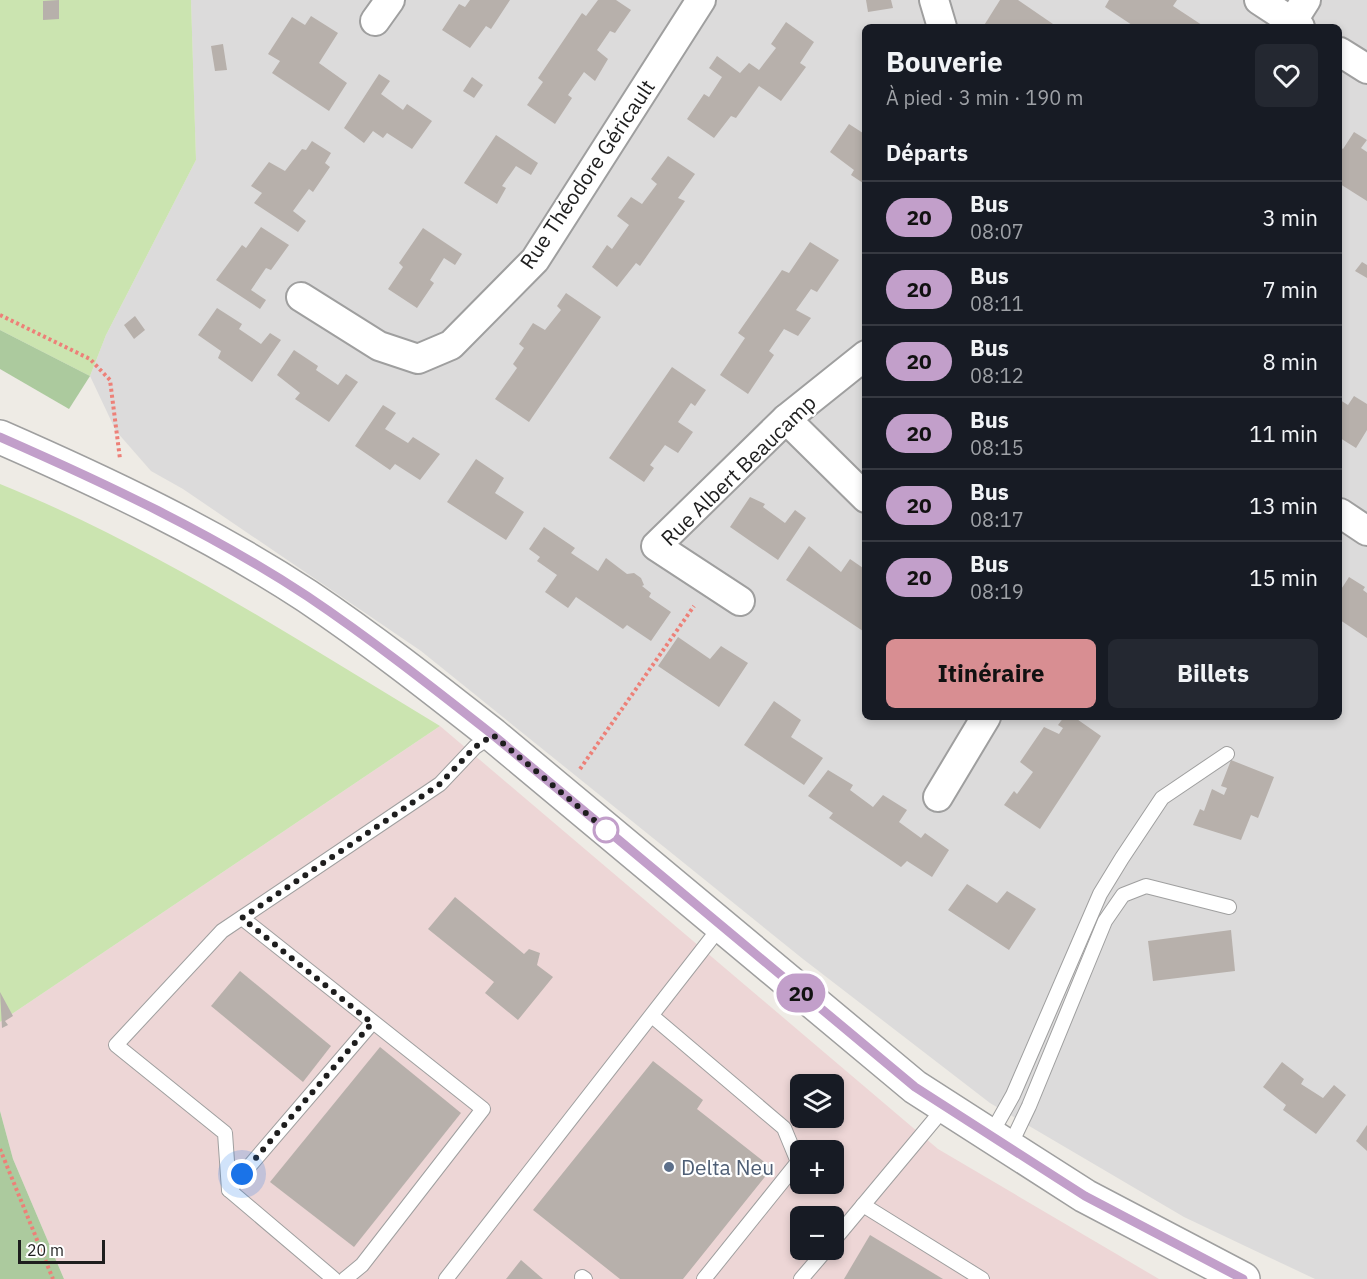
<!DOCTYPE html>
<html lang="fr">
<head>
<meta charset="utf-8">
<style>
  :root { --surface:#171b24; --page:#242831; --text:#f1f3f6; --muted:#9ea1a6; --line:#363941; --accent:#d88e92 }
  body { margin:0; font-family:"IBM Plex Sans",sans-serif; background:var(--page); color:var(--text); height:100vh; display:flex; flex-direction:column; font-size:22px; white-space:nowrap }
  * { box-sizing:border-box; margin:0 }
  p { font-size:20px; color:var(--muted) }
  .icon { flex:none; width:33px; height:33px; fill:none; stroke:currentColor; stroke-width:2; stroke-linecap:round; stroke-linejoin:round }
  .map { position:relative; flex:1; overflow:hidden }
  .panel { position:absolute; left:862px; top:24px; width:480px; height:696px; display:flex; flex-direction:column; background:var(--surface); border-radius:9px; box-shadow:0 3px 9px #0003 }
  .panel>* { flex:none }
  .badge { padding:0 12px; border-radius:20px; font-size:21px; line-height:39px }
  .fabs { position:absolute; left:790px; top:1074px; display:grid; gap:12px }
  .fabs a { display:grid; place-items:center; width:54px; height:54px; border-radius:9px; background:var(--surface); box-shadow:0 3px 9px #0003; font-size:30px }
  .scale { position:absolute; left:18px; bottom:15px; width:87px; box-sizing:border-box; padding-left:6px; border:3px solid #1e1e1e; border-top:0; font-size:16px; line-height:21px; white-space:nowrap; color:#1e1e1e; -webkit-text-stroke:4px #fff; paint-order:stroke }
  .you { position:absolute; width:30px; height:30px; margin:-15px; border:4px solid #fff; border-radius:50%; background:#1a73e8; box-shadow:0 0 0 9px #1a73e833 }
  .map>.badge { position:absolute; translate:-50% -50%; box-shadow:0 0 0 3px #fff }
  h2 { padding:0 24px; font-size:22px; line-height:54px }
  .round { display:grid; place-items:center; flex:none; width:63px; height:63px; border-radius:9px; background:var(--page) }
  .overview { display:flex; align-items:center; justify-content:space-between; height:102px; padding:0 24px }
  h1 { font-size:28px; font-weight:700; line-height:45px }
  .button { display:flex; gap:12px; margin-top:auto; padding:12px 24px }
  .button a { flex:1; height:69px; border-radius:9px; background:var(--accent); color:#111; font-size:24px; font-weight:700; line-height:69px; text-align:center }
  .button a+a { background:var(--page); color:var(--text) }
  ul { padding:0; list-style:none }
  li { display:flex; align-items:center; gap:18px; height:72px; padding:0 24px; border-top:2px solid var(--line) }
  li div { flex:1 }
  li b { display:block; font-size:22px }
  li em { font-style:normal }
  li .badge { min-width:66px; font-weight:700; text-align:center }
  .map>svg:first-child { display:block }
  .residential { fill:#dcdbdb; fill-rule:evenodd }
  .commercial { fill:#edd6d6; fill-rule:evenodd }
  .grass { fill:#cbe4b0 }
  .forest { fill:#acca9e }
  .building { fill:#b7b0ab }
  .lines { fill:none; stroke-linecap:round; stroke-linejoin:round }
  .service-casing { stroke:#9f9f9f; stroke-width:16 }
  .minor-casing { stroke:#9f9f9f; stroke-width:32 }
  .tertiary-casing { stroke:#9f9f9f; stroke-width:36 }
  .path { stroke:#ed8078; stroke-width:4; stroke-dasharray:3 3; stroke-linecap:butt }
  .service { stroke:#fff; stroke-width:14 }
  .minor { stroke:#fff; stroke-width:28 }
  .tertiary { stroke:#fff; stroke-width:33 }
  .line-casing { stroke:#fff; stroke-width:14 }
  .line { stroke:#c29fca; stroke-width:9 }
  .walk { stroke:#1e1e1e; stroke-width:6; stroke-dasharray:0 10.8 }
  .stop-dot { fill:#fff; stroke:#c29fca; stroke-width:3 }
  .service-dot { fill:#5c6f8a; stroke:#fff; stroke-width:2 }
  .labels { text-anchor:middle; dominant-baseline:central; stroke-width:4.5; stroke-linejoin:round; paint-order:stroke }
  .street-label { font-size:21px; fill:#1e1e1e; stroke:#fff }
  .service-label { font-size:21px; fill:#4e5e75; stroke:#fff; text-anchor:start }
</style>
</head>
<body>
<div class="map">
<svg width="1367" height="1279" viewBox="0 0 1367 1279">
  <rect width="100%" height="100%" fill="#eeebe5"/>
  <path class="residential" d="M 191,0 L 1367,0 L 1367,1279 L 1315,1279 L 1184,1217 L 990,1103 L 803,959 L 421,651 L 183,489 L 151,471 L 116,431 L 90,376 L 106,335 L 196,160 ZM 866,27 L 1340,27 L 1340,717 L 866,717 Z"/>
  <path class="commercial" d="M 440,726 L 938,1149 L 1159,1279 L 64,1279 L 13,1159 L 0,1111 L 0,1022 ZM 801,1084 L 834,1084 L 834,1118 L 801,1118 ZM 801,1150 L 834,1150 L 834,1184 L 801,1184 ZM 801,1216 L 834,1216 L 834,1250 L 801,1250 Z"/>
  <g class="grass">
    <polygon points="0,0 191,0 196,160 106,335 90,376 0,330"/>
    <path d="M 0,484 C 156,547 297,640 440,726 L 0,1022 Z"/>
  </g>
  <g class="forest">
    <polygon points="0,330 90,376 69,409 0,369"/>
    <polygon points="0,1111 13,1159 64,1279 0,1279"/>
  </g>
  <g class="building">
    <polygon points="59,0 59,19 43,20 43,1"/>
    <polygon points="470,0 510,0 491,29 486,26 470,48 442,30 459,4 465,7"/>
    <polygon points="598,0 616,0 631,10 615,33 610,31 597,50 608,59 595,81 584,72 568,95 572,98 555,124 527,105 543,82 538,78 582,13 586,16"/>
    <polygon points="866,0 891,0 893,8 868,12"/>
    <polygon points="1000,0 1018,0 1053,24 1051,27 983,27"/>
    <polygon points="1109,0 1177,0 1173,6 1205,27 1135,27 1105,7"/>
    <polygon points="311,16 338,33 319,63 347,83 329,111 272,73 280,61 268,54 292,17 305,25"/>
    <polygon points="786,22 814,42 800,63 806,67 781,101 759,86 736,118 731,116 714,138 687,119 704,94 709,97 722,77 709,68 717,56 740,73 749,63 759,70 776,48 771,44"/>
    <polygon points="223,44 227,70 215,71 211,46"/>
    <polygon points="379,74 390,81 381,94 403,110 407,104 432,121 412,149 387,133 383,138 373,131 364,143 344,128"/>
    <polygon points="472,77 483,85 474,98 463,91"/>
    <polygon points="849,124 866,135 866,185 851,175 854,170 830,152"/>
    <polygon points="1354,132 1367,140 1361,148 1367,152 1367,201 1340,184 1340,147 1343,149"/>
    <polygon points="496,135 538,163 531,175 516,166 502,186 506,188 497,204 464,183"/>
    <polygon points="312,141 331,153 325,163 330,167 313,192 309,189 293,211 306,221 298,232 254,203 262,193 251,186 269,162 285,171 302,149 306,150"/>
    <polygon points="668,156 695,174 678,198 685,201 640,266 636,263 617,287 592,267 607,245 612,249 629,225 617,216 631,197 642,204 657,184 651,179"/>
    <polygon points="261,227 289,245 271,270 266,268 251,290 266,300 260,309 216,280 242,245 246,248"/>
    <polygon points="423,228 462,254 455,265 444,258 430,280 434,283 417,308 388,289 403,267 399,263"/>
    <polygon points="810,242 839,260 817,292 811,289 796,310 811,318 798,336 784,329 769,351 774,355 748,394 720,375 745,338 738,333 782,270 789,273"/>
    <polygon points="1362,262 1367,265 1367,278 1355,271"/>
    <polygon points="566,293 601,317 529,422 495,399 517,368 513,364 524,348 519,344 533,323 545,330 561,310 557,306"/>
    <polygon points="217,308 242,324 239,329 261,344 270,333 281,340 252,382 218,358 221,351 198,335"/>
    <polygon points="135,316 145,330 134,339 124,325"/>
    <polygon points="294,350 318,366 316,370 338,385 346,374 358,382 329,422 295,399 300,393 277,375"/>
    <polygon points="672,367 706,390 695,406 691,403 678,422 693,432 678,453 665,445 650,465 654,468 644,482 609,458"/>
    <polygon points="1354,396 1367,404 1367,430 1356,448 1340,438 1340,400 1348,405"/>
    <polygon points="383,405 396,413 385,429 408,443 413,437 440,454 420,480 395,464 390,470 355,446"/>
    <polygon points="476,459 504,478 495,493 524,512 506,540 447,502"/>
    <polygon points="750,497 765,504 763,507 785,523 795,510 806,518 778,560 730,527"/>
    <polygon points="544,527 575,548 571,553 598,571 606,558 627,574 634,573 641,578 644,585 642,586 651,593 649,597 671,612 651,641 627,625 623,629 576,597 568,608 545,592 557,575 537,561 540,557 529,549"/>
    <polygon points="809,546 841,572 850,559 866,570 866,633 786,580"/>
    <polygon points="1349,577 1365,587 1363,590 1367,593 1367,638 1340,620 1340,591"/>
    <polygon points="678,637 710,659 721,646 748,663 719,707 658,666"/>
    <polygon points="774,701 801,720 791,737 823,758 804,785 744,745"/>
    <polygon points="1064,717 1074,717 1101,736 1040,829 1004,805 1014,791 1017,794 1033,772 1020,762 1044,727 1059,734 1063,728 1058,725"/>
    <polygon points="1231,760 1274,777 1258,818 1251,815 1241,840 1193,825 1200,809 1204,811 1212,789 1224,795 1227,788 1221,786"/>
    <polygon points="828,770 853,785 850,790 873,807 883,795 907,810 899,822 921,838 925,833 949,850 932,877 907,861 901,867 829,818 833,813 808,796"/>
    <polygon points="967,884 997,903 1007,891 1036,909 1009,950 948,910"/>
    <polygon points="455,897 524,954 529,949 540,953 537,965 553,977 518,1020 485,993 494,982 428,929"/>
    <polygon points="1231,930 1235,971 1153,981 1148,941"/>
    <polygon points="240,971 331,1046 303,1082 211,1006"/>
    <polygon points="0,992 13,1016 5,1021 8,1025 2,1028"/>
    <polygon points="380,1047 461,1113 354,1247 270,1182"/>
    <polygon points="653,1061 703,1100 697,1109 772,1168 683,1279 620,1279 533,1210"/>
    <polygon points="1282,1062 1304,1079 1301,1084 1323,1098 1334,1085 1346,1095 1316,1134 1283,1110 1286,1105 1263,1087"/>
    <polygon points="1367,1125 1367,1151 1356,1141"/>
    <polygon points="870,1235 943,1279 844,1279"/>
    <polygon points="521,1260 543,1279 506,1279"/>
  </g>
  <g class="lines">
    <defs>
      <g id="service">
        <polyline points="242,918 483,1109 362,1265 345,1279"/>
        <polyline points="652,1016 784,1128 798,1162 704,1279"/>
        <polyline points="990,1136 1013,1095 1100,894 1122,858 1162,798 1227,754"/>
        <polyline points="1009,1148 1029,1106 1105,921 1123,895 1146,886 1229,907"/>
        <polyline points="229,1190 372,1023"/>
        <polyline points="863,1205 982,1279"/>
        <polyline points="834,1240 945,1107"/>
        <polyline points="582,1277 585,1279"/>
        <polyline points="334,1279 229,1190 225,1133 116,1045 222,931 440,784 475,747 493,735"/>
        <polyline points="446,1279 721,926"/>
        <polyline points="801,1279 826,1250"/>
      </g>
      <g id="minor">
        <polyline points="934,0 942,27"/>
        <polyline points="1259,0 1300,27"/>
        <polyline points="375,21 390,0"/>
        <polyline points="1292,22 1306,0"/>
        <polyline points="1340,52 1367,69"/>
        <polyline points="301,297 379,346 418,359 451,345 535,260 701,0"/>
        <polyline points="786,419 866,498"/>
        <polyline points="1340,513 1367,531"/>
        <polyline points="740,601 656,546 786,419 866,355"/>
        <polyline points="938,797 986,717"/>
      </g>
      <path id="tertiary" d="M 0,437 C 105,483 211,533 307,596 C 371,639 432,687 493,735 L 915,1087 L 1085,1196 L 1243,1279"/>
    </defs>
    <use href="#service" class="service-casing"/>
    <use href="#minor" class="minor-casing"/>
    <use href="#tertiary" class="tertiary-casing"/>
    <g class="path">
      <polyline points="0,315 90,359 110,380 120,459"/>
      <polyline points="580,769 694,606"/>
      <polyline points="0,1149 53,1279"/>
    </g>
    <use href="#service" class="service"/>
    <use href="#minor" class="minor"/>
    <use href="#tertiary" class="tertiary"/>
  </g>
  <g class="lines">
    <defs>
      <path id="line" d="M 0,437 C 105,483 211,533 307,596 C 371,639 432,687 493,735 L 915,1087 L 1085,1196 L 1243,1279"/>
    </defs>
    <use href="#line" class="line-casing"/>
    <use href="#line" class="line"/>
    <polyline class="walk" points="242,1174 372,1023 242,918 440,784 475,747 493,735 606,830"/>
  </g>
  <circle class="stop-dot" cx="606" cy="830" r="12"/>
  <circle class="service-dot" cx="669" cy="1167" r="6"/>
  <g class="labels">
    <g class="street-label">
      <text transform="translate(587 174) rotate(-56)">Rue Théodore Géricault</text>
      <text transform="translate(738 470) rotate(-44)">Rue Albert Beaucamp</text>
    </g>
    <g class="service-label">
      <text x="681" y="1167">Delta Neu</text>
    </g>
  </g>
</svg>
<div class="fabs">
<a><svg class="icon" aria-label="layers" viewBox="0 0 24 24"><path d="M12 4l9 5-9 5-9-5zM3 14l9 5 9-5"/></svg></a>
<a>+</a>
<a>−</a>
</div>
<div class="scale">20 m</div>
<div class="you" style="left:242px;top:1174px"></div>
<b class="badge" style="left:801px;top:993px;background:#c29fca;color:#111">20</b>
<section class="panel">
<div class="overview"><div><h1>Bouverie</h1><p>À pied · 3 min · 190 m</p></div><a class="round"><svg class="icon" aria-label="heart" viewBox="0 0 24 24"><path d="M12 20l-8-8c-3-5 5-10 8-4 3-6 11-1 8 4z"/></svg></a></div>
<h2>Départs</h2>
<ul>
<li><span class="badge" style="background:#c29fca;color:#111">20</span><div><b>Bus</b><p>08:07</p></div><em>3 min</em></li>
<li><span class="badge" style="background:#c29fca;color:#111">20</span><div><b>Bus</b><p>08:11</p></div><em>7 min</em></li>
<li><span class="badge" style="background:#c29fca;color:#111">20</span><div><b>Bus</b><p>08:12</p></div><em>8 min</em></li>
<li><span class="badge" style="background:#c29fca;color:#111">20</span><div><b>Bus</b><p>08:15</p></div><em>11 min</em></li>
<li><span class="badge" style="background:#c29fca;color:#111">20</span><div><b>Bus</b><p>08:17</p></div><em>13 min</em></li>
<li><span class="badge" style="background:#c29fca;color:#111">20</span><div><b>Bus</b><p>08:19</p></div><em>15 min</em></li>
</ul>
<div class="button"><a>Itinéraire</a><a>Billets</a></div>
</section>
</div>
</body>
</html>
